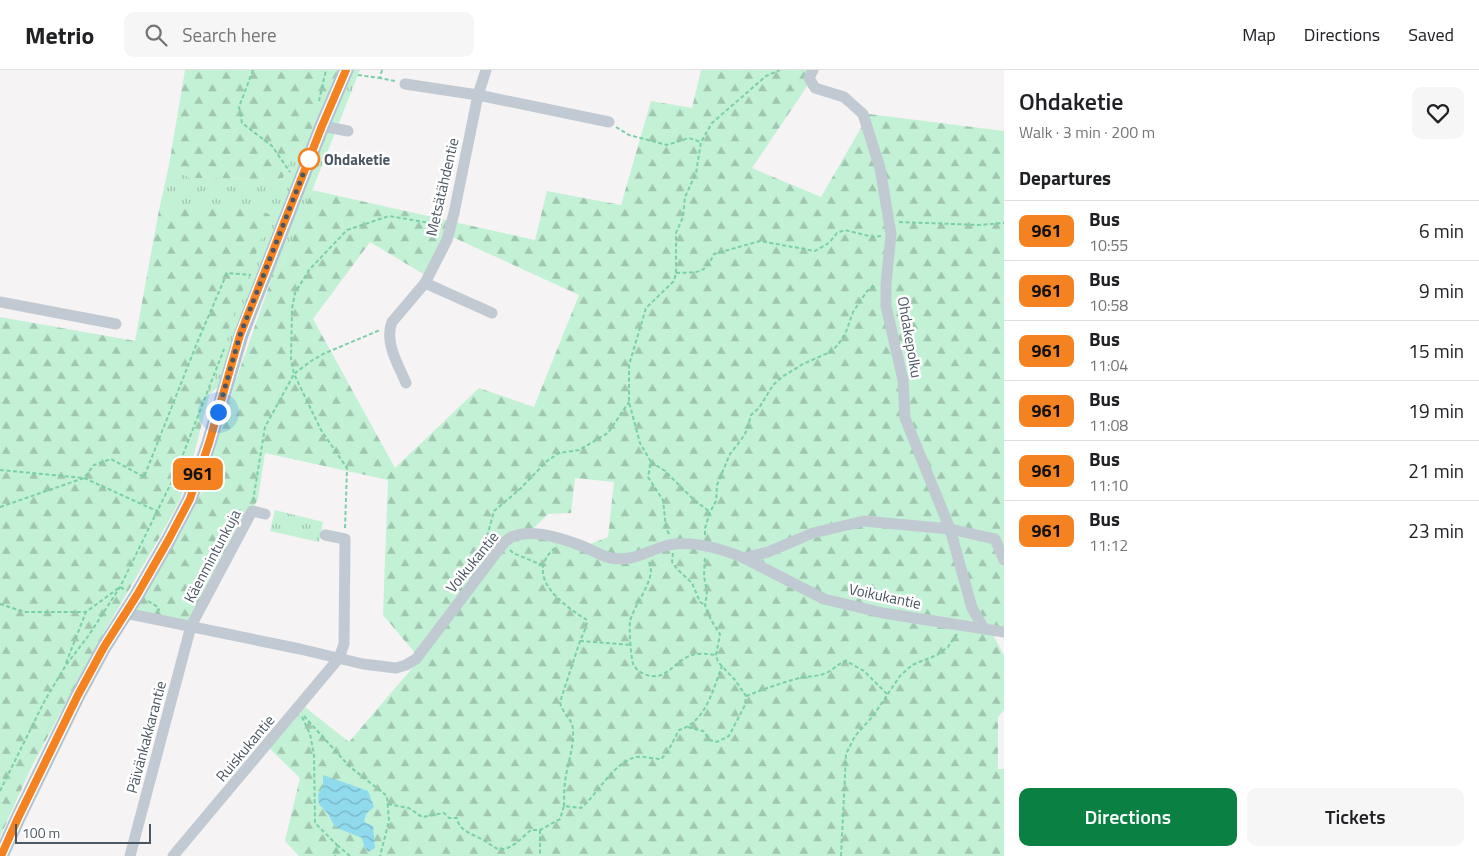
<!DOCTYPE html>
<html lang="en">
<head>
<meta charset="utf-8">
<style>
  :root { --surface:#fff; --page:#f6f6f6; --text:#202124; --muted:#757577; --line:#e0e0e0; --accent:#0b8043 }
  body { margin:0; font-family:"Titillium Web",sans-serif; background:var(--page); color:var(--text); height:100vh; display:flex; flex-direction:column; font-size:19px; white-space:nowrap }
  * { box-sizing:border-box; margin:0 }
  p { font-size:16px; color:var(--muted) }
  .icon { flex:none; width:28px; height:28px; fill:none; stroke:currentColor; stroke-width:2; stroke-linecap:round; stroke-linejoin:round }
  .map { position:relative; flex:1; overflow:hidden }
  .details { display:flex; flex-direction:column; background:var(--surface); width:475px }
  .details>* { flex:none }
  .badge { padding:0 10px; border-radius:8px; font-size:18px; line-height:32px }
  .scale { position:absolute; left:15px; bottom:12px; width:136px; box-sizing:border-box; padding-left:5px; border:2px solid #4a5661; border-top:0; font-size:14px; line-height:18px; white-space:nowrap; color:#4a5661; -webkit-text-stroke:4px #fff; paint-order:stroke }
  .you { position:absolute; width:25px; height:25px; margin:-12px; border:4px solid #fff; border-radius:50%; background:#1a73e8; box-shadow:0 0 0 8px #1a73e833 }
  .map>.badge { position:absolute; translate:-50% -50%; box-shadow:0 0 0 2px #fff }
  h2 { padding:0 15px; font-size:19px; line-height:45px }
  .round { display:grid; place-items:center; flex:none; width:52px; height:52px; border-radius:10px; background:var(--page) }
  .headline { display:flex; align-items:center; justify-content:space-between; height:85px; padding:0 15px }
  h1 { font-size:24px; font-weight:600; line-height:38px }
  .button { display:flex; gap:10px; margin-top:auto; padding:10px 15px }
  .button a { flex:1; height:58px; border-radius:10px; background:var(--accent); color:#fff; font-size:20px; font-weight:600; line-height:58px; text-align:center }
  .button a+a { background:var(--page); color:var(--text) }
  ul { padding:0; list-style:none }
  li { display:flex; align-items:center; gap:15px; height:60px; padding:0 15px; border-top:1px solid var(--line) }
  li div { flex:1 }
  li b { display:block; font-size:19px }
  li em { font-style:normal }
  li .badge { min-width:55px; font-weight:700; text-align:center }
  header { display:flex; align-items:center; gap:30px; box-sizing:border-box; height:70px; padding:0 25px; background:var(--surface); border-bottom:1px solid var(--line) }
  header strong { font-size:24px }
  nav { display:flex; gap:28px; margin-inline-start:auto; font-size:18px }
  .search { width:350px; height:45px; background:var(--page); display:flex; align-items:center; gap:12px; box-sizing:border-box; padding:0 18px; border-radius:10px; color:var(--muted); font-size:19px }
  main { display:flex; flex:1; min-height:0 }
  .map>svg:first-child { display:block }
  .grass { fill:url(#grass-tufts) }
  .forest { fill:url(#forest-firs); fill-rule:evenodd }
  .water { fill:url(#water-waves) }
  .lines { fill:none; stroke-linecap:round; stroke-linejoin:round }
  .path { stroke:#7ad0a6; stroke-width:2; stroke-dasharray:4 2.5; stroke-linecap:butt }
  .minor { stroke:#c1cad2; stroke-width:11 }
  .major { stroke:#b3c2d1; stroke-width:15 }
  .line-casing { stroke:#fff; stroke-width:11 }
  .line { stroke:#f58220; stroke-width:8 }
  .walk { stroke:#4a5661; stroke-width:5; stroke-dasharray:0 9 }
  .stop-dot { fill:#fff; stroke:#f58220; stroke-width:2.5 }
  .labels { text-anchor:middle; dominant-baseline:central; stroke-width:5; stroke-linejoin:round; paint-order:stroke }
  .stop-label { font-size:15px; font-weight:bold; fill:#4a5661; stroke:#fff; text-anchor:start }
  .street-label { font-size:15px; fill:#4a5661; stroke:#fff }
</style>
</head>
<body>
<header>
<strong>Metrio</strong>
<div class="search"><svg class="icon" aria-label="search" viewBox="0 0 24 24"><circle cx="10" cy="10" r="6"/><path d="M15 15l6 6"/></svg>Search here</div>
<nav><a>Map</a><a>Directions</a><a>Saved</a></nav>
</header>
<main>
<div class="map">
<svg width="1004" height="786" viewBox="0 0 1004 786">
  <defs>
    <pattern id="grass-tufts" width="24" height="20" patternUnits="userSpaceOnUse" patternTransform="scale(1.25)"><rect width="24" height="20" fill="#c3f1d5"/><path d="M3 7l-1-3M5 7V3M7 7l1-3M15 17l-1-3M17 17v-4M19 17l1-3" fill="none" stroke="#a0c6b0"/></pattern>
    <pattern id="forest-firs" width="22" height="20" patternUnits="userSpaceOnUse" patternTransform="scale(1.25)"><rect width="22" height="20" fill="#c3f1d5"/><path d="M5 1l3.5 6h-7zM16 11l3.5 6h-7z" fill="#a0c6b0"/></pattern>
    <pattern id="water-waves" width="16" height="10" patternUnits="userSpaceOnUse" patternTransform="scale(1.25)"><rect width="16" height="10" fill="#90daee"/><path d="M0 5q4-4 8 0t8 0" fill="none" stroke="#78b4c4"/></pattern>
  </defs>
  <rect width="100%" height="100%" fill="#f5f3f3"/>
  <g class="grass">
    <polygon points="338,0 360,0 286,186 270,213 251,226 220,315 210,324 220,283 159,140 169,95 190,108 267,109 283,108 290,91 312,59"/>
    <polygon points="275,440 323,452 319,472 270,461"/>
  </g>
  <g class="forest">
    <polygon points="185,0 338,0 312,59 290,91 283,108 267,109 190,108 169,95"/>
    <path d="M 701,0 L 818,0 L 752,98 L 821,127 L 869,44 L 1004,61 L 1004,559 L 884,540 L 826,526 L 703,472 L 641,483 L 609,485 L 588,475 L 608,467 L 614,412 L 575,408 L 571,443 L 548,444 L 532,460 L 512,463 L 416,584 L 383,545 L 388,410 L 265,383 L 258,429 L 190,551 L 137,541 L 136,537 L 181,463 L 202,421 L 236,310 L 270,213 L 286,186 L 312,120 L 535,170 L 547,121 L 621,135 L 651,31 L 692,38 ZM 446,164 L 579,225 L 534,337 L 479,318 L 395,398 L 313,249 L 370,172 L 425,205 Z"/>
    <polygon points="251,135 270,145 220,283 193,388 180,430 158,470 96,576 31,698 0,767 0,247 135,271 159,140"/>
    <polygon points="548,468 608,490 683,476 730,486 824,532 992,563 1004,585 1004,640 998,647 998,699 1004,699 1004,786 299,786 285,771 300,708 269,678 305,637 349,672 420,589 513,469"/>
  </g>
  <polygon class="water" points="323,705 368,721 374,737 366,744 364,752 373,756 375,778 368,782 364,776 362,768 335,757 328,744 319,734 318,725 323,716"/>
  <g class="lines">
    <g class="path">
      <polyline points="253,0 239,37 242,53 272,76 290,102"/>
      <polyline points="382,0 380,8 395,11"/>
      <polyline points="358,5 380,8"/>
      <polyline points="319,31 326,0"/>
      <polyline points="616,57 629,65 667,75 689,68 701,72"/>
      <polyline points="899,152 979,155 1004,153"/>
      <path d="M 676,203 C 699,202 704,205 714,184 L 760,171 L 815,181 L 829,173 L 837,163 L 845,160 L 873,167 L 881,166"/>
      <polyline points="651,392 665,401 694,430 710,442"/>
      <polyline points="0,400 84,408 157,441"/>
      <polyline points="253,431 265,357 294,304 291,289 292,239 295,223 309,200 347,160 389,146 442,155"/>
      <polyline points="0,437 84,408 94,395 111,389 144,407 197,273 227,203 251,205"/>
      <polyline points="345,458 347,398 321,360 294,304 311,291 323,284 380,260"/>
      <polyline points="669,464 666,458 663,430 648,407 651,392 640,373 629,332 629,295 646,238 674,211 676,203 676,163 683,147 685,127 696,103 701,72 712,53 766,6 780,0"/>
      <polyline points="705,465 705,458 710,442 716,431 717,415 730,384 741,370 747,360 751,345 759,338 773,315 782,307 803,294 830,282 838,275 846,262 853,242 867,221 876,215"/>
      <path d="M 555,478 C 522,506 564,536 587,550 L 586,557 L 580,571 L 560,632 C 563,646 573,648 573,661 C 574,678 567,695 565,712 C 564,720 564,728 564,736"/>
      <polyline points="510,480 513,483 544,496"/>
      <polyline points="673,483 672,492 677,499 692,513 700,532 705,535"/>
      <polyline points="482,485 494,441 520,419 547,391 559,383 579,380 608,363 629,332"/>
      <path d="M 649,492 C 658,508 633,535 630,552 C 629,559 631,587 633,594 C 635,598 639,602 644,604 C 664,612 671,596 687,587 C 696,582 706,584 716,585"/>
      <polyline points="148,531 158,537 159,541"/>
      <polyline points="0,534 25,542 86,542 120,517 126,520"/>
      <polyline points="580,571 631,575"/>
      <polyline points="66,593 86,542"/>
      <path d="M 746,626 C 764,619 781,613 799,608 C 808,606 817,607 826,603 C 834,600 838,593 846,591 L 864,601 L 887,624"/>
      <polyline points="304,646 349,696 387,726 389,751 380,786"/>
      <polyline points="302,647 310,664 314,685 315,753 337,775 335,786"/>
      <polyline points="688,657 703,661 710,670 717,672 729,666 745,635 746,626 735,610 718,592 716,585 720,564 711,550 705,535 707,523 704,506 705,487"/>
      <polyline points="0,721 44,632 66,595 89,565 120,517 175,405 224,279"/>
      <path d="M 388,734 L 409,738 L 422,747 L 444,743 L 449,748 L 457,748 C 459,762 474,764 485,771 C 491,774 495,780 502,779 C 513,779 523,766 531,760 L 540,760 L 560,749 L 564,736 L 581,738 C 598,724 614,691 637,687 C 644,686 654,689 661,689 L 667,683 L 679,660 C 706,652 713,619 722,596"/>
      <polyline points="540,760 540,786"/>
      <polyline points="337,775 350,786"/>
      <polyline points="841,786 846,684 855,666 873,646 900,606 912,595 937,585 948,577 957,564"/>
    </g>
    <g class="minor">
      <polyline points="813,0 809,8 815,18 844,27 863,44 880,98 891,164 886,214 886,236 903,310 905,348 950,459 972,538 984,559"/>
      <polyline points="405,14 478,25 609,52"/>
      <polyline points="322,56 348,61"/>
      <polyline points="425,213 492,243"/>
      <polyline points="0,232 116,254"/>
      <path d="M 406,313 C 398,294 384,272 392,252 L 425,213 L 447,170 L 454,143 L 478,25 L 486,0"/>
      <polyline points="744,488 768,482 813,463 864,451 950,459 995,469 1004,490"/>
      <path d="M 125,543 L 300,579 L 363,594 L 396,598 L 406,595 L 416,589 L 503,474 C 505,472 509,468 512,467 C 531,458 564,469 582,476 C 592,480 601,486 611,488 C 636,492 647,480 669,475 C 694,470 722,479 744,488 L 824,529 L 883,543 L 1004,562"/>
      <polyline points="130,786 191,556 252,441 265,444"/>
      <polyline points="173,786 339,588 344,574 345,469 325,465"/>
    </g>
    <polyline class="major" points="1,786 18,748 78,625 104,577 137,525 169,469 190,429 209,373 241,265 322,56 346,0"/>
  </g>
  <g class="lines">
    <defs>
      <polyline id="line" points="1,786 18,748 78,625 104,577 137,525 169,469 190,429 209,373 240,265 322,56 346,0"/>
    </defs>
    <use href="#line" class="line-casing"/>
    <use href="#line" class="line"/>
    <polyline class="walk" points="218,342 240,265 309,89"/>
  </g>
  <circle class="stop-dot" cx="309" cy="89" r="10"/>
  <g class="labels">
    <g class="stop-label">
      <text x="324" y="89">Ohdaketie</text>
    </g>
    <g class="street-label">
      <text transform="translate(442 117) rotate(-77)">Metsätähdentie</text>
      <text transform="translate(910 267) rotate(80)">Ohdakepolku</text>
      <text transform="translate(212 486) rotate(-62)">Käenmintunkuja</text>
      <text transform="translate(472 492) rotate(-51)">Voikukantie</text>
      <text transform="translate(885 526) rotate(12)">Voikukantie</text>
      <text transform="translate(146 667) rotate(-75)">Päivänkakkarantie</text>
      <text transform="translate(245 678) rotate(-50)">Ruiskukantie</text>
    </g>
  </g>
</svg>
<div class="scale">100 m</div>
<div class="you" style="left:218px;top:342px"></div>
<b class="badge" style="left:198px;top:404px;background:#f58220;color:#111">961</b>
</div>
<section class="details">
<div class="headline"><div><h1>Ohdaketie</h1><p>Walk · 3 min · 200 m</p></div><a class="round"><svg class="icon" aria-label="heart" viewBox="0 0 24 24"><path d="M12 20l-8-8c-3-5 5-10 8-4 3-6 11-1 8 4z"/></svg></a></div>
<h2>Departures</h2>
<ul>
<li><span class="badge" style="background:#f58220;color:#111">961</span><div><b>Bus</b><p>10:55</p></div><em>6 min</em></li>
<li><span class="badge" style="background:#f58220;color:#111">961</span><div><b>Bus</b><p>10:58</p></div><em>9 min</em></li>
<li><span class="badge" style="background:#f58220;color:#111">961</span><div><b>Bus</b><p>11:04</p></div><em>15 min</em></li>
<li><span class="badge" style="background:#f58220;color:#111">961</span><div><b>Bus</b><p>11:08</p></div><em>19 min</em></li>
<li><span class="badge" style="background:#f58220;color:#111">961</span><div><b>Bus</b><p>11:10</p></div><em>21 min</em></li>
<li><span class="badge" style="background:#f58220;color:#111">961</span><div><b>Bus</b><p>11:12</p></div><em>23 min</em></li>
</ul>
<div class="button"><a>Directions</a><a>Tickets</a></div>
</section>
</main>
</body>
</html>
